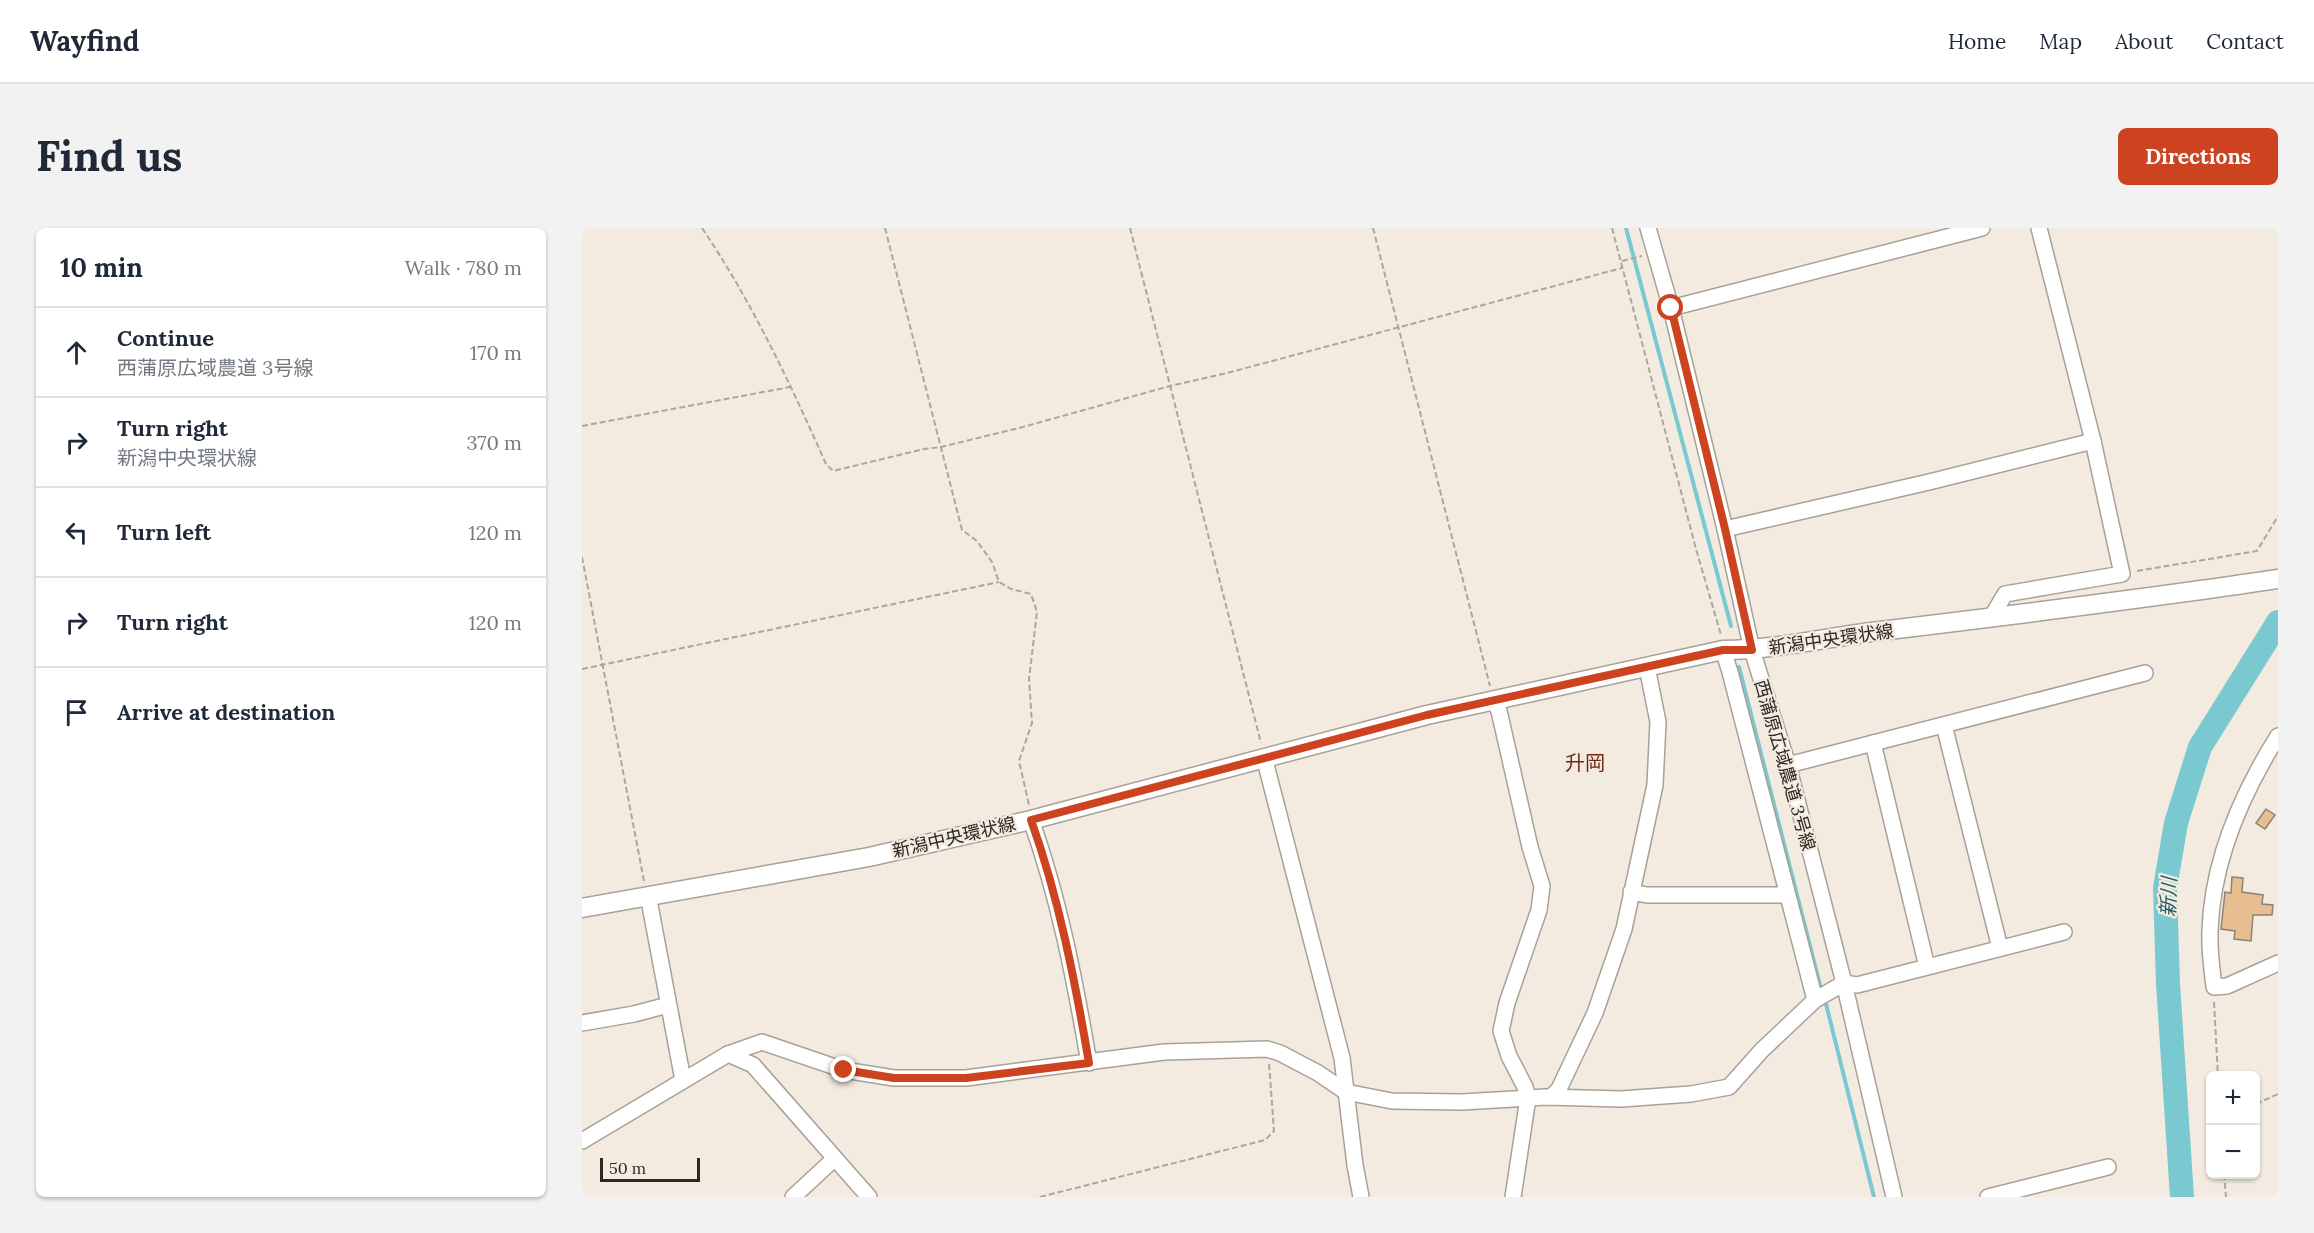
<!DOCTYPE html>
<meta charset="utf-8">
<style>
:root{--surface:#fff;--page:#f2f2f3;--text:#1f2937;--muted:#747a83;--line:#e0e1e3;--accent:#cd4320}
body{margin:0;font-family:Lora,"Noto Sans JP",serif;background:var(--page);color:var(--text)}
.controls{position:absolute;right:18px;bottom:18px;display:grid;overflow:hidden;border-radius:9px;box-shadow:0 2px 4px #0004}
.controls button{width:54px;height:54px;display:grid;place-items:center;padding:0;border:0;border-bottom:2px solid var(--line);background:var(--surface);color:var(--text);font:30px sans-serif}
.scale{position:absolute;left:18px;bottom:15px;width:100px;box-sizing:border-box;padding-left:6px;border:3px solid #2b2723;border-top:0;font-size:16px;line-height:21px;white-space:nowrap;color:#2b2723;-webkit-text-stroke:4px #f3ebdf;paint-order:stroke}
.stop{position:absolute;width:18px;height:18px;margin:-14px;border:4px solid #cd4320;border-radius:50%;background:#fff}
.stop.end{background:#cd4320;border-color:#fff;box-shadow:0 2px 6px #0008}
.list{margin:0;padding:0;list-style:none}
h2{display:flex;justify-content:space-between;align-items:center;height:78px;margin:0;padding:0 24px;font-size:26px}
h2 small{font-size:20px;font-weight:400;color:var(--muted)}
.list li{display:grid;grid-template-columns:39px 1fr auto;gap:18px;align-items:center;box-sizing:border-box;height:90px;padding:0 24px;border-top:2px solid var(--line)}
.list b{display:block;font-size:22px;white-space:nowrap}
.list p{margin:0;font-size:20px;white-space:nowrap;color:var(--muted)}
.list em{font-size:20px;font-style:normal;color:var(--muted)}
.icon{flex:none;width:33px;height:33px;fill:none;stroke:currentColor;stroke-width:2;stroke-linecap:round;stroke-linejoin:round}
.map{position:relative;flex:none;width:1696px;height:969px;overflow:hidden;border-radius:9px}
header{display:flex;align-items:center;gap:36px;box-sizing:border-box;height:84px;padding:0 30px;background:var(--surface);border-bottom:2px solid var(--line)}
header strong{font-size:28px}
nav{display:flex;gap:33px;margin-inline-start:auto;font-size:21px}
.intro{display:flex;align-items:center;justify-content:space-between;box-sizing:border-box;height:144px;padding:0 36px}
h1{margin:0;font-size:42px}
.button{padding:15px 27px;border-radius:9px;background:var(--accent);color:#fff;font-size:21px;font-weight:700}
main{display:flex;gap:36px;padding:0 36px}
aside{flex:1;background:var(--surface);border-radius:9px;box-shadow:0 2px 4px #0004}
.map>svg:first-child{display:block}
</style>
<header>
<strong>Wayfind</strong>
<nav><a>Home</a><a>Map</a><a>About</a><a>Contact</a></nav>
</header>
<div class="intro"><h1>Find us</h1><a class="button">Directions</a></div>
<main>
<aside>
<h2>10 min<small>Walk · 780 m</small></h2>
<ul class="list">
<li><svg class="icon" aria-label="ahead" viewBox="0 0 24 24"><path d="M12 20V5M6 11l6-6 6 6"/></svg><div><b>Continue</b><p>西蒲原広域農道 3号線</p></div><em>170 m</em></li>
<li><svg class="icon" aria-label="right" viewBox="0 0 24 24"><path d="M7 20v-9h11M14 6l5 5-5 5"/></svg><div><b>Turn right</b><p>新潟中央環状線</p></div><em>370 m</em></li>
<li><svg class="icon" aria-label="left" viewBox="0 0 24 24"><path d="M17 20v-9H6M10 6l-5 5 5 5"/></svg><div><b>Turn left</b></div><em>120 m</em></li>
<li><svg class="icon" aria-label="right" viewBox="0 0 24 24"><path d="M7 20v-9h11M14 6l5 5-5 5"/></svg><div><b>Turn right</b></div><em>120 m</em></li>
<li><svg class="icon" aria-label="arrive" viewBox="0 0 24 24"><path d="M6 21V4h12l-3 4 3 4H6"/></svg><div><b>Arrive at destination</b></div></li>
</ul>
</aside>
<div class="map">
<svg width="1696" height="969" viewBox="0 0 1696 969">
<rect width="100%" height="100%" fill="#f3ebdf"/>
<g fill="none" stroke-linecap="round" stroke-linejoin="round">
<!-- stream -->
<g stroke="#7bc9d0" stroke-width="4">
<polyline points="1044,0 1149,398"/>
<polyline points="1157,439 1240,765"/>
<polyline points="1243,772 1292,969"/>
</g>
<!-- river -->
<polyline stroke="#7bc9d0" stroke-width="24" points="1600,969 1586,756 1583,660 1594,595 1618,519 1696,394"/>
</g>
<!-- building -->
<g fill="#e7be8f" stroke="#8b8278" stroke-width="1.5">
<polygon points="1684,581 1693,587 1683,601 1674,595"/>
<polygon points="1650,649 1661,650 1660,664 1681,667 1680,676 1691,677 1690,687 1671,687 1669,713 1652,711 1653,703 1639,701 1643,664 1649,665"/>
</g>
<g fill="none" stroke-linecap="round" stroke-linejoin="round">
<!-- minor casing -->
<g stroke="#a9a196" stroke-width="18">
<g id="minor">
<polyline points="1066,0 1089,80 1143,301 1170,422 1206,537 1262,755 1312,969"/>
<polyline points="1089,80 1400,0"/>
<polyline points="1143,301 1347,254 1511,213"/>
<polyline points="1409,390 1423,366 1540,346 1511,213 1457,0"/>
<polyline points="1141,422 1148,444 1233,772"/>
<polyline points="912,472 917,483 948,619 960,658 957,682 925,775 919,803 927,828 943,859 946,870 931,969"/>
<polyline points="1362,497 1418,720"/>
<path d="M1696,508C1659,567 1630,633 1628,703C1627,722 1630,741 1632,759L1645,758L1696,735"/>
<polyline points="1291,515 1345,739"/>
<polyline points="682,529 760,830 773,937 779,969"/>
<polyline points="1206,537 1563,445"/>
<path d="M449,592C477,670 493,753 507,835"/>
<polyline points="1049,664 1065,667 1205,667"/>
<polyline points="66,667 101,852"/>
<polyline points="0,795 52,786 86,777"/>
<polyline points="146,826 171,837 287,969"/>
<polyline points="969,869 977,861 1013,785 1042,701 1073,557 1076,494 1065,439"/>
<polyline points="0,913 146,826 180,814 262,842 312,850 384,850 582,824 685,821 698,825 736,845 764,864 810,873 880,874 964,869 1039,871 1109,866 1147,859 1180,822 1233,772 1262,755 1275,757 1482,704"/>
<polyline points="211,969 252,931"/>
<polyline points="1406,969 1526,939"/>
</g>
</g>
<!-- major casing -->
<g stroke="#a9a196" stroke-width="21">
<path id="major" d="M0,680L287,629L449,592L845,487L1141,422C1194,422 1246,409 1298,403C1431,387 1564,371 1696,351"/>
</g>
<!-- path -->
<g stroke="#aca69c" stroke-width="2" stroke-dasharray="6 3" stroke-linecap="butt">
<path d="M120,0C170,74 208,155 244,236L251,243L342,221L359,219L441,199L588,158L645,145L1040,40"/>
<polyline points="303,0 380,302 395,313 410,334 417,354 429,361 449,366 455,384 447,451 450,495 437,533 447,577"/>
<polyline points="548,0 679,515"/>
<polyline points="791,0 908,458"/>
<polyline points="1030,0 1114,321 1139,407"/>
<polyline points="1040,33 1060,28"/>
<polyline points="0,198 208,159"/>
<polyline points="0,329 62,653"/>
<polyline points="1555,343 1675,323 1696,288"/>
<polyline points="0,441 417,354"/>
<polyline points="1632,774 1636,848"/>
<polyline points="1674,876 1696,866"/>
<polyline points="1642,946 1644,969"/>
<polyline points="458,969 683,912 692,903 687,835"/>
</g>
<!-- minor -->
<use href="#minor" stroke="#fff" stroke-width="15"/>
<!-- major -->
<use href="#major" stroke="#fff" stroke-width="18"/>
</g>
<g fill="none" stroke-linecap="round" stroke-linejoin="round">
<!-- route -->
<path stroke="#cd4320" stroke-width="8" d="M262,842L312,850H384L507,835C493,753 477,670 449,592L845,487L1141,422H1170L1143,301L1089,80"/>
</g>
<g text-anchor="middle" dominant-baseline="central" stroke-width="4.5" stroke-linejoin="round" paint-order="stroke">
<!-- street labels -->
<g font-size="18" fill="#2b2723" stroke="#f3ebdf">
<text transform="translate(1249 411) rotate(-8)">新潟中央環状線</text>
<text transform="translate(1203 537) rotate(74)">西蒲原広域農道 3号線</text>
<text transform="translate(372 609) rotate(-13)">新潟中央環状線</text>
</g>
<!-- neighbourhood labels -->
<g font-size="20" fill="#6c2918" stroke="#f3ebdf">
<text x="1003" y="534">升岡</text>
</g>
<!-- water labels -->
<g font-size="20" font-style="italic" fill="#1c5d63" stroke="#f3ebdf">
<text transform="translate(1586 669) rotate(-88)">新川</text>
</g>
</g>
</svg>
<div class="controls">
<button>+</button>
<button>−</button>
</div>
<div class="scale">50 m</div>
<div class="stop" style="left:1089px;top:80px"></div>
<div class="stop end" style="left:262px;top:842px"></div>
</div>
</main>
